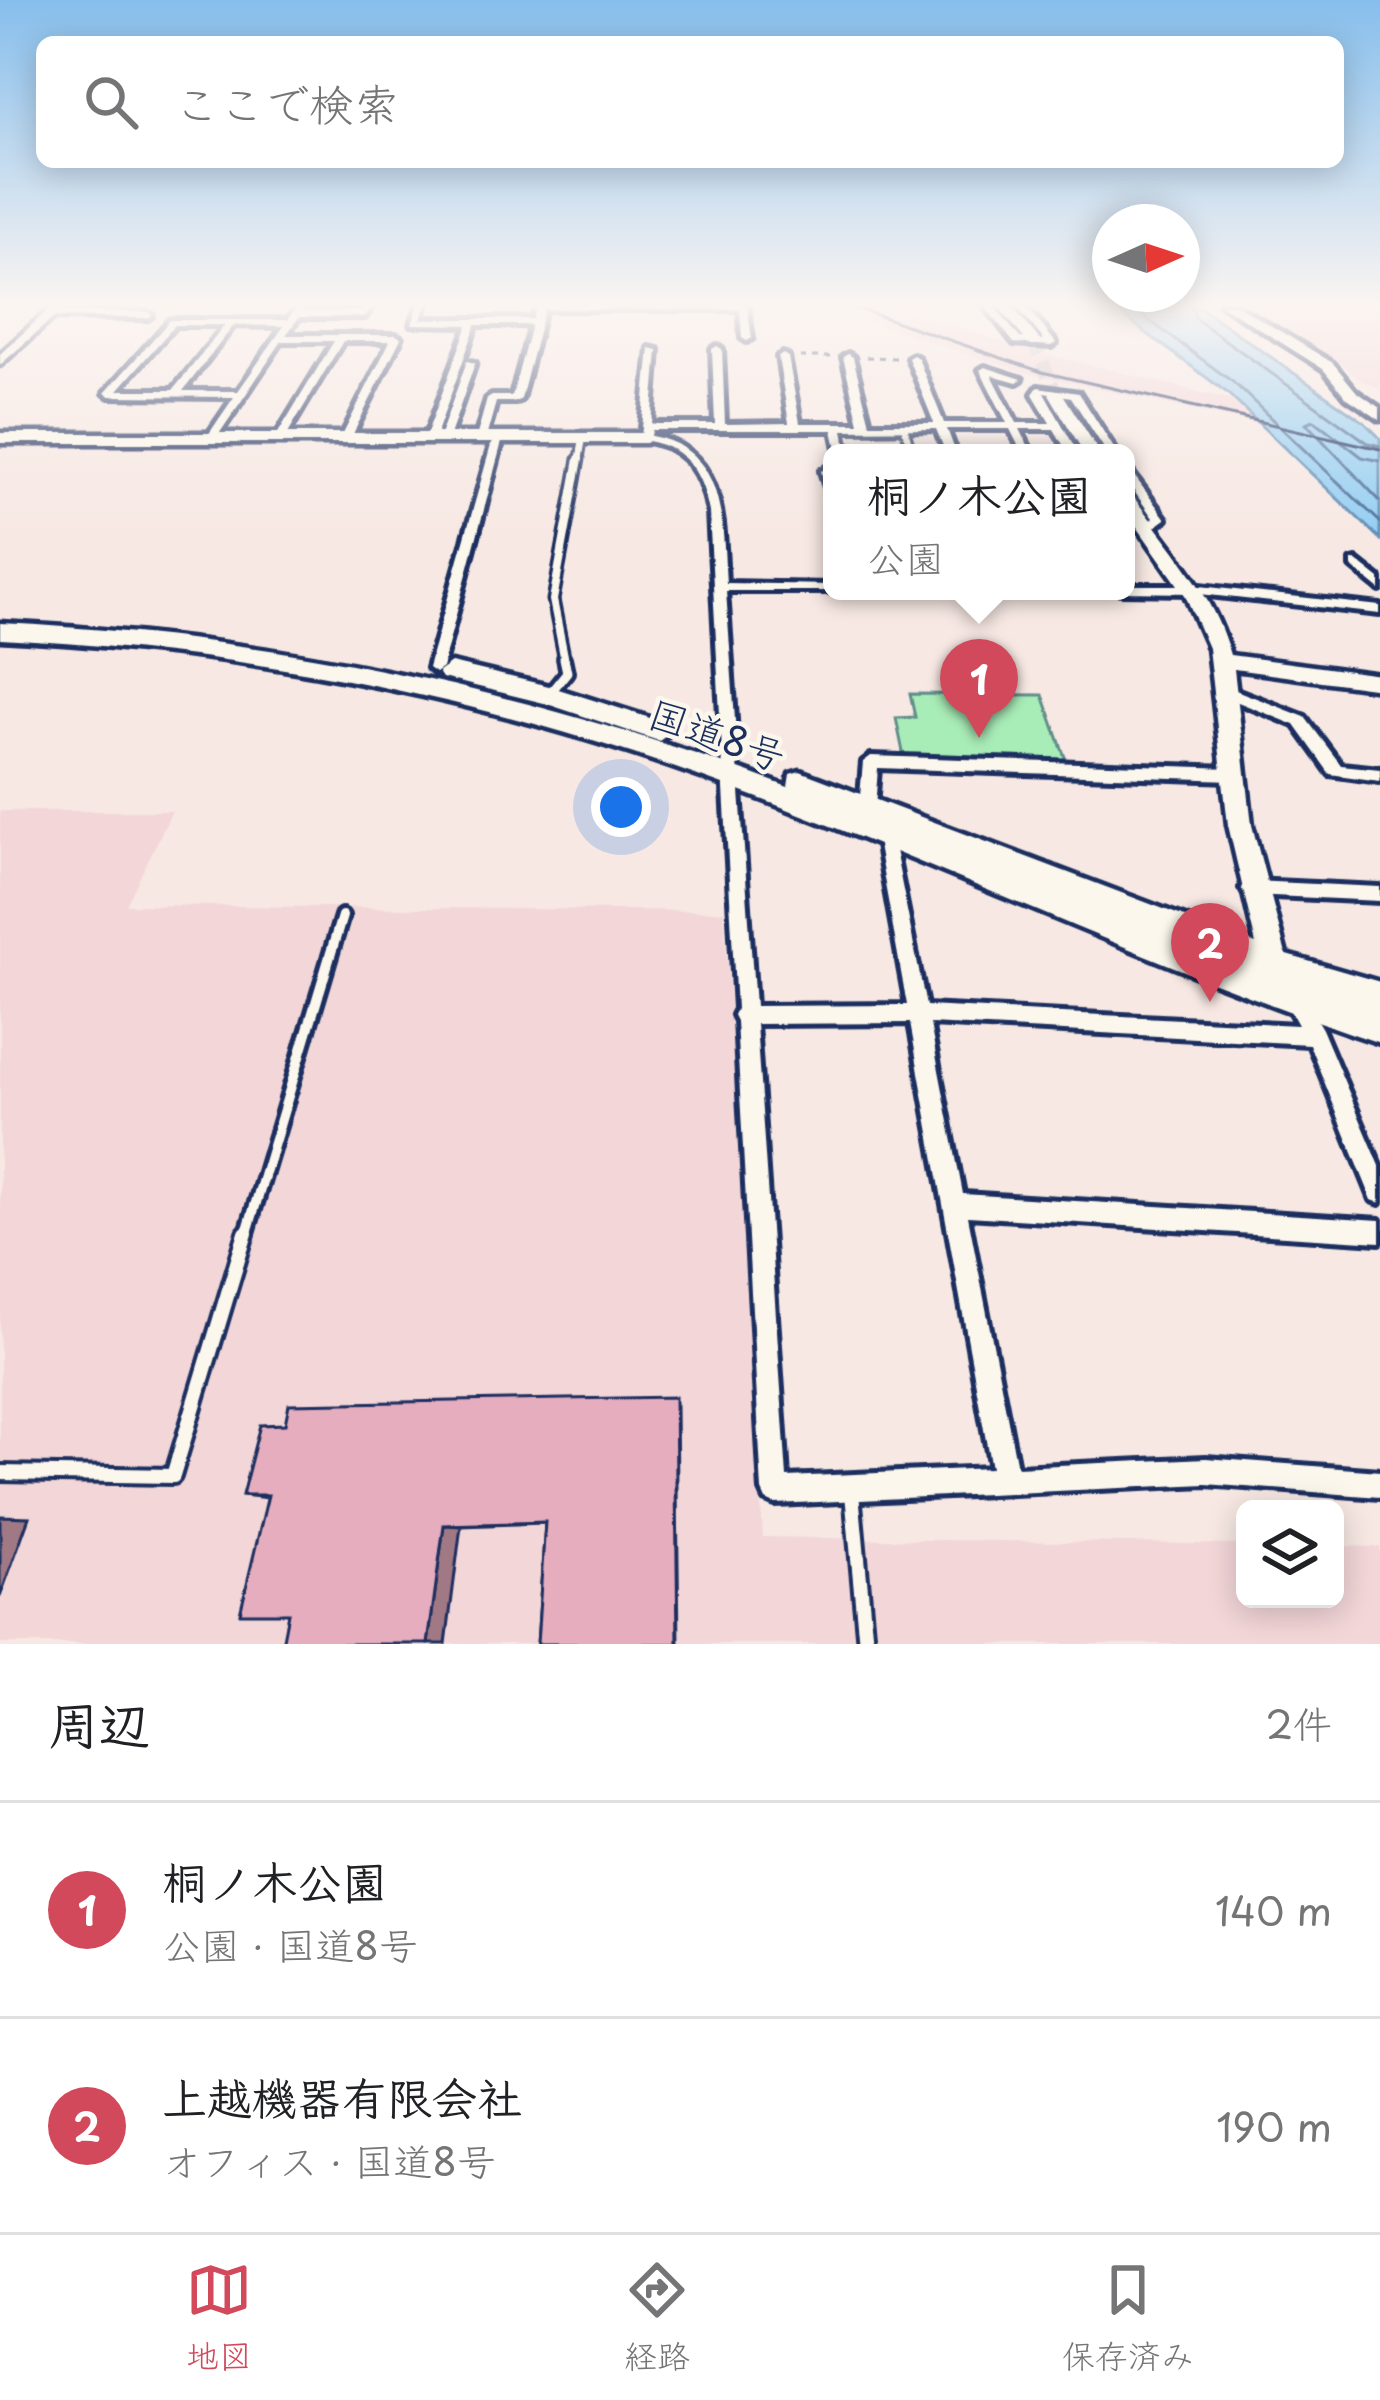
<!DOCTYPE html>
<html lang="ja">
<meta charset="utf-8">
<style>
:root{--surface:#fff;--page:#f6f6f6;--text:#202124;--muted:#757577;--line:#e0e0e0;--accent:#d1495b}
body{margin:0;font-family:"Playpen Sans","Klee One",sans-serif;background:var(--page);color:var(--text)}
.controls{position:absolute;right:36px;bottom:36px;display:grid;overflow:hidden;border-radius:18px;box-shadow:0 6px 30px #0003}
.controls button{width:108px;height:108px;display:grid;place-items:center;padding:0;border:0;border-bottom:3px solid var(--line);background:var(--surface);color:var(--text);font:60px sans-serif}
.compass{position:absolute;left:1092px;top:204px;width:108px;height:108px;border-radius:50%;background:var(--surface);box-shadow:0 6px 30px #0003;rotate:87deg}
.you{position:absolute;left:621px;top:807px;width:42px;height:42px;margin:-30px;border:9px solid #fff;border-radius:50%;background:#1a73e8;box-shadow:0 0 0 18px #1a73e833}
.badge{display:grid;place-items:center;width:78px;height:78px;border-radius:50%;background:var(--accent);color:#fff;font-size:39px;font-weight:700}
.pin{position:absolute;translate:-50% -99px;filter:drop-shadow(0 3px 6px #0008)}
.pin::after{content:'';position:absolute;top:63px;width:42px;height:36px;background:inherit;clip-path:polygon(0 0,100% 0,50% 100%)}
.popup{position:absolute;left:823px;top:444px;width:312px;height:156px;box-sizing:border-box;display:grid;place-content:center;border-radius:18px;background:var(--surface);filter:drop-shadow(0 3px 9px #0005);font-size:39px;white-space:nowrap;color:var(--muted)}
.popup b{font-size:45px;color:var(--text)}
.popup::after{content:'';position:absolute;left:50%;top:100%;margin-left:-24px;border:24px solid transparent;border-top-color:var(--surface)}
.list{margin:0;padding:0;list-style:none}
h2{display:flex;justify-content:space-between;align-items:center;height:156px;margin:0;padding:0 48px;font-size:51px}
h2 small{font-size:39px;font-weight:400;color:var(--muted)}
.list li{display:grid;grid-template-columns:78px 1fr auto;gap:36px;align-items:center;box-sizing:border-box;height:216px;padding:0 48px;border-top:3px solid var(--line)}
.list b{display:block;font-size:45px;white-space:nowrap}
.list p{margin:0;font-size:39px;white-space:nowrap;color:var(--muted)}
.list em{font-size:39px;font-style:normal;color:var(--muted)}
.icon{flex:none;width:66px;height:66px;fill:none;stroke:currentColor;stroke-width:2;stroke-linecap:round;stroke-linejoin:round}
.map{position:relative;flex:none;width:1380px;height:1644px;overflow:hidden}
.search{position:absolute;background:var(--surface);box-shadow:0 6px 30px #0003;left:36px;right:36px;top:36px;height:132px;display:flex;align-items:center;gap:30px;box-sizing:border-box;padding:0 42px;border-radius:18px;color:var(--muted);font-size:45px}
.sheet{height:588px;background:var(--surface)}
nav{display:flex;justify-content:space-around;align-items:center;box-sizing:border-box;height:168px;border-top:3px solid var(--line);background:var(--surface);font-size:33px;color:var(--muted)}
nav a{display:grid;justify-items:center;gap:6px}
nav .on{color:var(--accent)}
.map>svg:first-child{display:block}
</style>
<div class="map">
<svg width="1380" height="1644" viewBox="0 0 1380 1644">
<rect width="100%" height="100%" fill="#f7e8e3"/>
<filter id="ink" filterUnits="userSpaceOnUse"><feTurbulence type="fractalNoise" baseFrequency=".00833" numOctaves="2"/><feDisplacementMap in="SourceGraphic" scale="24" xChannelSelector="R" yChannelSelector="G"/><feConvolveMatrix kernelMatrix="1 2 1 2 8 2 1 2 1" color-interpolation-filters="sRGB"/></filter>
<g filter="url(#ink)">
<!-- built -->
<g fill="#f2d6d8">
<polygon points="877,304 891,304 1016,347 1380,436 1380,451 1026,373 852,316"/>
<polygon points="1240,304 1380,304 1380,389 1358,379 1345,366"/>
<polygon points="0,811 172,811 126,905 724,911 763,1537 1245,1545 1245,1599 1335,1599 1335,1546 1380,1547 1380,1644 0,1644"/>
</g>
<!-- green -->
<polygon fill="#a8ecb7" stroke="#628e8a" stroke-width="3" points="910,694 1043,695 1067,763 904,757 896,718 915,717"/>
<!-- water -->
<polygon fill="#93cef3" stroke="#638eb7" stroke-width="3" points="1107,304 1195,304 1364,422 1380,438 1380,539 1226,392"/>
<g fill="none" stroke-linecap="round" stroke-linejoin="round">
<!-- shore -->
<g stroke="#4b6f9a" stroke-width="3">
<polyline points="1127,304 1234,383 1380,522"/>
<polyline points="1190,304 1196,319 1368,443 1380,446"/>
<polyline points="1380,461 1362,457 1314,420 1306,423 1380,501"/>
</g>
<!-- secondary-tunnel -->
<polyline stroke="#cbc3c8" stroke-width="14" stroke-dasharray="14 8" stroke-linecap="butt" points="1034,342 1056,394"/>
<!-- lane-far4 casing -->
<g stroke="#1b2f5e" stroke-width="12">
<g id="lane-far4">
<polyline points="904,426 912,453"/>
<polyline points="579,462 583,438"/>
</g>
</g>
<!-- lane-far3 casing -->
<g stroke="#1b2f5e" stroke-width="15">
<polyline id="lane-far3" points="565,661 553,600 579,459"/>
</g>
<!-- lane-far2 casing -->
<g stroke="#1b2f5e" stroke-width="18">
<polyline id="lane-far2" points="550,693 567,672 564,658"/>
</g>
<!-- lane-far1 casing -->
<g stroke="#1b2f5e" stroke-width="20">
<polyline id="lane-far1" points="246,1236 342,916"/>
</g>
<!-- lane casing -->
<g stroke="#1b2f5e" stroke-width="22">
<g id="lane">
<polyline points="0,1473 173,1476 246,1233"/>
<polyline points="852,1493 866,1644"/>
</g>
</g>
<!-- street casing -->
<g stroke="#1b2f5e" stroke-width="10">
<g id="street">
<path d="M299,304H307L302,311H362L366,304H374L365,317H299L286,335H396L401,338L350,440L341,438L390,341H343L285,438L280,441L275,438L334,341H282L215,440L211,441L206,438L234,397L110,396L105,393L170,320H287ZM175,325H225L173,390H118ZM234,325L284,326L238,391H183Z"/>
<polygon points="419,304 427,304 421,319 533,319 537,304 747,304 752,338 747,341 742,338 740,309 544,309 521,399 516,402 496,402 486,438 481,441 476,438 487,399 492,396 512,396 531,325 476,325 435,438 430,441 425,438 468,325 412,324"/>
<polygon points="983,304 992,304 1020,338 1044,340 1015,304 1024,304 1056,343 1051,346 1014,343"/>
<polygon points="52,312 148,312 152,315 148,318 49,317 48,315"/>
<path d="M717,346L722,349L725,424L789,423L778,357L783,354L788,357L800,423H859L843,357L848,354L853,357L870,423H934L908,358L913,355L918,358L944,423H1007L980,370L985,367L1022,379L1017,382L992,375L1017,423H1050L1033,394L1038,387L1079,393L1117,453H1107L1071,397L1044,392L1078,453H1068L1054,429H1020L1032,453H1022L1010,429H947L956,453H946L936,429L843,430L848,453H838L833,430H652L651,436C727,450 722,522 726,583L832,585V591H837H726L755,1006L907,1005L877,840L879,835H891L893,840L926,1006L1298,1025L1283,998L1286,992L1293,989L1300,992L1322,1029L1380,1166V1203L1372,1200L1309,1044L930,1024L963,1194L1380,1220V1242L968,1216L1017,1467L1206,1458L1380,1471V1497L1206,1484L775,1504L766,1500L762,1491L736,1021L733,1015L736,1009L709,512C704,485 695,460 668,447C659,443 649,442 641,438L650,348L658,350L652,424H715L712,349ZM910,1023L991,1468L787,1477L756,1024Z"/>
<polygon points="467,361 475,363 449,438 440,440 439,438"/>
<polygon points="498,435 503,438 442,668 435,673 428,668 493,438"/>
<polygon points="827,468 832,468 832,490 826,487 821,471"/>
<polygon points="1126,469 1130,470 1166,519 1151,530 1126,524 1126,516 1146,523 1153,518 1126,480"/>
<polygon points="1356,560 1380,579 1380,590 1352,567 1352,561"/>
<polygon points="1126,585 1191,585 1380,606 1380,614 1191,593 1121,592 1126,591"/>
<polygon points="1228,687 1305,717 1341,765 1380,769 1380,781 1330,774 1295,725 1223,696 1221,692"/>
<polygon points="871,756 1232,768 1240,774 1232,780 878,768 875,808 867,814 859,808 863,762"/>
<polygon points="1250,881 1380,887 1380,901 1250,895 1244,893 1241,888 1244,883"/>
</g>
</g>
<!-- secondary casing -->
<g stroke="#1b2f5e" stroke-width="9">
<g id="secondary">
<polygon points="55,304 69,304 0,365 0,354"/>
<polygon points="997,304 1010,304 1039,339 1039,345 1029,345"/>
<polygon points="1220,304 1235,304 1333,363 1356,391 1380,408 1380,420 1346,397 1323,369"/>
<polygon points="1056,390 1061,391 1100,453 1084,453 1049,394"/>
<polygon points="0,433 646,433 654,438 646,443 0,443"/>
<path d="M1126,494L1132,495C1169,545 1214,594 1230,655L1380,675V689L1234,669L1252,825L1289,966L1285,974L1275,978L1265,974L1261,966L1228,825L1208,648L1185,595L1126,511Z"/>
</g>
</g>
<!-- highway casing -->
<g stroke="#1b2f5e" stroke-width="9">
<g id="highway">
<path d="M0,623C272,636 533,691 788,787L790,774L800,771L1277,952L1380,982V1043C1127,959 887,837 634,754C427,686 217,650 0,639Z"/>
<polygon points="451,663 549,686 669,724 673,731 659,741 544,703 442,678 438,672"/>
</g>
</g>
<!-- path -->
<g stroke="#1b2f5e" stroke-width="3" stroke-dasharray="6 6" stroke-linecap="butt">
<polyline points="800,357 833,357"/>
<polyline points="866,357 899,358"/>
</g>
<!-- lane-far4 -->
<use href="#lane-far4" stroke="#fbf7ec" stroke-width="6"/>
<!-- lane-far3 -->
<use href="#lane-far3" stroke="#fbf7ec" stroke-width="8"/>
<!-- lane-far2 -->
<use href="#lane-far2" stroke="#fbf7ec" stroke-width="9"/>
<!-- lane-far1 -->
<use href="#lane-far1" stroke="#fbf7ec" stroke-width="10"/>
<!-- lane -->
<use href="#lane" stroke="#fbf7ec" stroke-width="14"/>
<!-- street -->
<use href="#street" fill="#fbf7ec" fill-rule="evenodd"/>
<!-- secondary -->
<use href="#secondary" fill="#fbf7ec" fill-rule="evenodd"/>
<!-- highway -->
<use href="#highway" fill="#fbf7ec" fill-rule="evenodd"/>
<!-- rail -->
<polyline stroke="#1b2f5e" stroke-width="3" points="845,304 1042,372 1380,449"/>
</g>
<!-- wall -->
<polygon fill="#c695a3" stroke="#1b2f5e" stroke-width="3" points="676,1406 679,1644 537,1644 545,1523 461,1526 288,1613 268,1498 242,1495"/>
<!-- shaded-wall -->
<g fill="#a17985" stroke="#1b2f5e" stroke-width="3">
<polygon points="0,1516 29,1517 0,1597"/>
<polygon points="444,1525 461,1526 446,1644 428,1644"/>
</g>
<!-- building -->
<polygon fill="#e6adbe" stroke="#1b2f5e" stroke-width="3" points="675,1397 678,1644 537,1644 545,1522 444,1525 428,1644 282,1644 288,1613 240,1613 268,1495 242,1495 260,1425 285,1424 289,1404"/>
</g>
<!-- sky -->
<linearGradient id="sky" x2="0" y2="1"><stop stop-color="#86beec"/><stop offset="0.57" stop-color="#fbf5f2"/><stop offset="1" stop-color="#fbf5f2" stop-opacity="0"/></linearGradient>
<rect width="1380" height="534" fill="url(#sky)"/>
<g text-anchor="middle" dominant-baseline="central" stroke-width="9" stroke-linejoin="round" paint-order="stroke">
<!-- street labels -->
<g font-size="39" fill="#1b2f5e" stroke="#fbf7ec">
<text transform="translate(718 733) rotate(19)">国道8号</text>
</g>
</g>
</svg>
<div class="controls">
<button><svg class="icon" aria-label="layers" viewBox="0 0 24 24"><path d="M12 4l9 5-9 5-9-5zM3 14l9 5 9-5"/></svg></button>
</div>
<svg class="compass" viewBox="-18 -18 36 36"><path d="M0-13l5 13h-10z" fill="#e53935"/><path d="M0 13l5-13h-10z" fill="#757577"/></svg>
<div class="you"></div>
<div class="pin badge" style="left:979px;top:738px">1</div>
<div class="popup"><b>桐ノ木公園</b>公園</div>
<div class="pin badge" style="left:1210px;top:1002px">2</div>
<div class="search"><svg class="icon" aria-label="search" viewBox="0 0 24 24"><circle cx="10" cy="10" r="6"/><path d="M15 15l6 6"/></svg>ここで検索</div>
</div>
<section class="sheet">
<h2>周辺<small>2件</small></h2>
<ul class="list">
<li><span class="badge">1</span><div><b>桐ノ木公園</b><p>公園 · 国道8号</p></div><em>140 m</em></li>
<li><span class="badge">2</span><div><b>上越機器有限会社</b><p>オフィス · 国道8号</p></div><em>190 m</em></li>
</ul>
</section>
<nav>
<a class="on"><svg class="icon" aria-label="map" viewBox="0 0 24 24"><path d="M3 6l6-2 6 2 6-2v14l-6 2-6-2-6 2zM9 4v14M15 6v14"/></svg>地図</a>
<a><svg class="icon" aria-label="directions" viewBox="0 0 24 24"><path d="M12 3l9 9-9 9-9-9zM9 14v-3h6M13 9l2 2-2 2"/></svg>経路</a>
<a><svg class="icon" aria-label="saved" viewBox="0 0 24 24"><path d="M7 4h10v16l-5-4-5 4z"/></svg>保存済み</a>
</nav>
